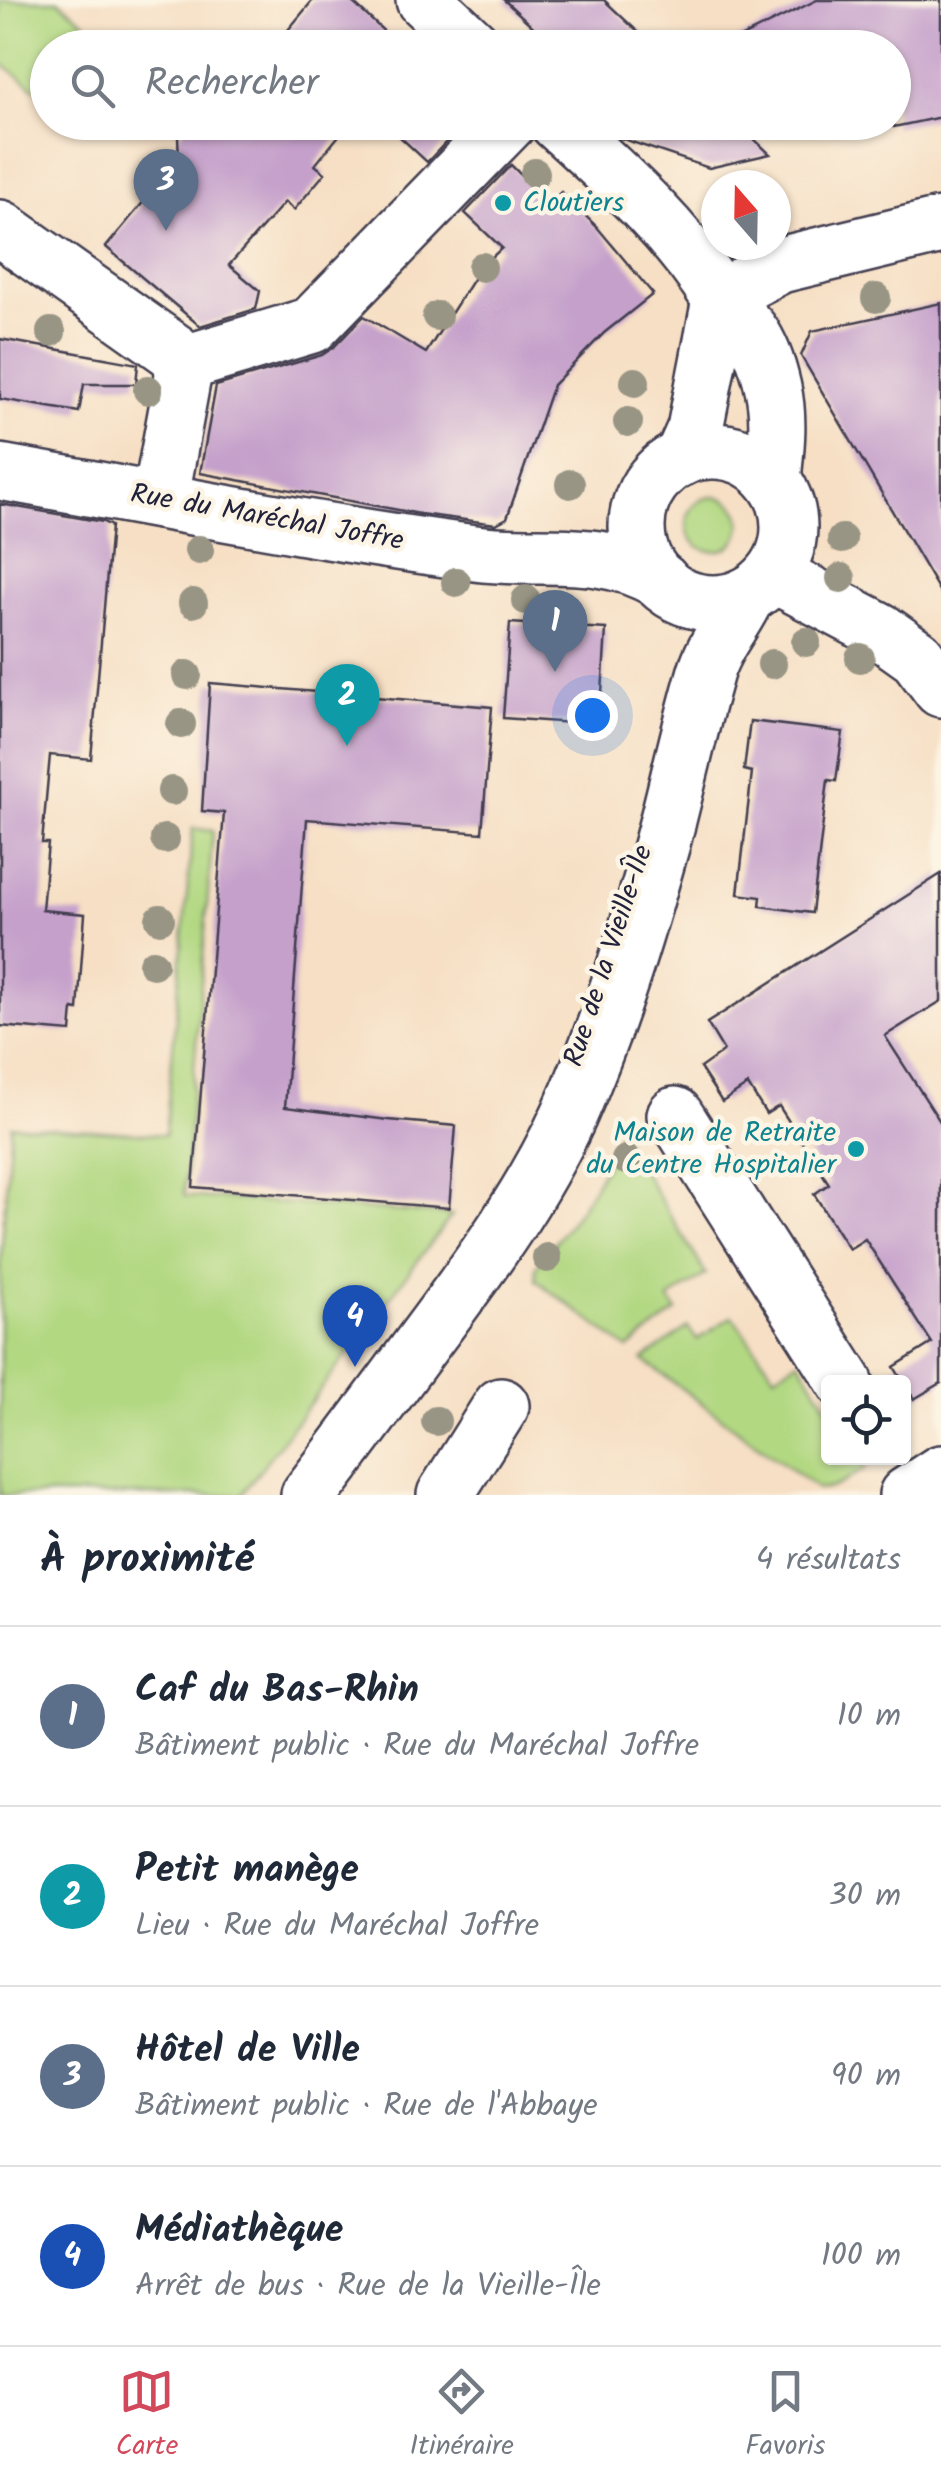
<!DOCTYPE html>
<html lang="fr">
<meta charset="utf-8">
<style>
:root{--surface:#fff;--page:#f6f6f7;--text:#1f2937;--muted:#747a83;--line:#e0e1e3;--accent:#d1495b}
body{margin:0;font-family:Kalam,sans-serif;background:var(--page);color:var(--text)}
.controls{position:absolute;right:30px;bottom:30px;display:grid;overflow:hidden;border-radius:10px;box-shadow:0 2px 8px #0004}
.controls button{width:90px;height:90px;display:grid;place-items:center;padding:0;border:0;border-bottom:2px solid var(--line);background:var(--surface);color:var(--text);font:50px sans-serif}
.compass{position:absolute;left:701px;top:170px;width:90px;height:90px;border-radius:50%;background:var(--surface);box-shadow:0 2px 8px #0004;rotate:340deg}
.you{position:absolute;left:592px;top:715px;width:35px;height:35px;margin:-25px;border:8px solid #fff;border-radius:50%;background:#1a73e8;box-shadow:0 0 0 15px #1a73e833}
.badge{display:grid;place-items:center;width:65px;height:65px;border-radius:50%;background:var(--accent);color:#fff;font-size:32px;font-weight:700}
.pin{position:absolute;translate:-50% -82px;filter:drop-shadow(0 2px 5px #0008)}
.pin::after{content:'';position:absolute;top:52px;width:35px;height:30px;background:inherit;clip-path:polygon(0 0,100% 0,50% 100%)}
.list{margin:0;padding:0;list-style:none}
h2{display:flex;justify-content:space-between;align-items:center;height:130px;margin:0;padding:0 40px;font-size:42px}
h2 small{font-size:32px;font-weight:400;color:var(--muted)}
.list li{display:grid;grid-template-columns:65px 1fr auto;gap:30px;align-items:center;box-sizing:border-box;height:180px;padding:0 40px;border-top:2px solid var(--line)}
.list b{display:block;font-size:38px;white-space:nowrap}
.list p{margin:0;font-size:32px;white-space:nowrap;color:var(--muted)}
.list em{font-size:32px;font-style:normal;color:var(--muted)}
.icon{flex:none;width:55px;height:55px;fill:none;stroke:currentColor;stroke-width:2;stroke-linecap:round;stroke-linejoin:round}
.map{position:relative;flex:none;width:941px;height:1495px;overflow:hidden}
.search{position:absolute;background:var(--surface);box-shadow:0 2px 8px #0004;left:30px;right:30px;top:30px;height:110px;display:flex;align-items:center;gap:25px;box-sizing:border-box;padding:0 35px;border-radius:55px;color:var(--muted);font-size:38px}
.sheet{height:850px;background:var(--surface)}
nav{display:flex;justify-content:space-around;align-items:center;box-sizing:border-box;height:140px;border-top:2px solid var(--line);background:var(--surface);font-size:28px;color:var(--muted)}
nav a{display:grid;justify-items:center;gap:5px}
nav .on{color:var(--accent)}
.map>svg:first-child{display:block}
</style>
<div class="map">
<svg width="941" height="1495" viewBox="0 0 941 1495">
<rect width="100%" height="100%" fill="#fcf5e5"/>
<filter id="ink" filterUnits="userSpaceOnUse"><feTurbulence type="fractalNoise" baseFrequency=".01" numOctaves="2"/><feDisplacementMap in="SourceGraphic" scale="20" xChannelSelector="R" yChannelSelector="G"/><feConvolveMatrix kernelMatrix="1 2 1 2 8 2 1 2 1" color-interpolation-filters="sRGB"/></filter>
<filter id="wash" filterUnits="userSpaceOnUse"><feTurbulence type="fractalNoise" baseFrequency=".0048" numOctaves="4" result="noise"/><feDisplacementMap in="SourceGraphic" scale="40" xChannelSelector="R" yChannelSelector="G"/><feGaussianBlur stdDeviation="2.25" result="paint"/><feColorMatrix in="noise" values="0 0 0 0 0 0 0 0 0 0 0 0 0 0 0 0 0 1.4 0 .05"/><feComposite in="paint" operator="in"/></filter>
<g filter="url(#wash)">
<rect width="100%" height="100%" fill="#f6dfc4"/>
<!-- green -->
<g fill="#b2d882" stroke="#6a7d5e" stroke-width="2.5">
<polygon points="0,0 58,0 85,22 76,47 48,48 47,98 0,62"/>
<circle cx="714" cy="524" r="27"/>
<polygon points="193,828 213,831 184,1196 452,1215 241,1495 0,1495 0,1270 11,1125 165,1135"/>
<path d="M619,1132L706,1274L669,1299L677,1311L628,1349L536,1280V1267C571,1222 600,1186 619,1132Z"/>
<path d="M732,1316L775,1375L799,1360L828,1407V1458H860L866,1468C851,1477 835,1491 818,1489L643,1360L688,1327L697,1340Z"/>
</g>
<g id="blocks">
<!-- building -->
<g fill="#c5a0cb">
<polygon points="313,0 350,0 402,48 273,48"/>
<polygon points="504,0 604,0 655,48 556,48"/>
<polygon points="817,0 941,0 941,117 894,127 894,48 719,48"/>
<polygon points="189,122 350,122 315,165 325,173 294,210 285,202 229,265 260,291 256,309 200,326 106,247 179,159 178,136"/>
<polygon points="384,122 465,122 427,162"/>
<polygon points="604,122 736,122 770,154 709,168 620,138"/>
<polygon points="511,165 549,203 561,192 597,227 653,294 604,333 553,385 507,518 496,524 420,514 200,473 216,386 322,355 334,347 364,316 426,353 480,268 502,248 465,213"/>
<polygon points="941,303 941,594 801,356 812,331"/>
<polygon points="0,339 138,364 136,384 84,384 79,412 0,399"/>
<polygon points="0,504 103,522 111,526 91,759 50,755 42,843 48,843 42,910 85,914 78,1010 73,1009 71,1032 0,1026"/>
<polygon points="510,623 606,629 600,725 503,718"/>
<polygon points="210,683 492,707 482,833 307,819 285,1107 388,1120 456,1126 449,1208 193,1187 224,813 202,811"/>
<polygon points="750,721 843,732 836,781 828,780 812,913 760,906 761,897 738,894 752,772 744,770"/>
<polygon points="941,874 941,1001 885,1036 941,1123 941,1383 914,1399 894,1367 932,1343 865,1239 849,1249 814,1194 829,1184 779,1106 766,1114 748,1085 722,1102 700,1068 724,1051 707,1023"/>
</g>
</g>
</g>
<g filter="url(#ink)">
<use href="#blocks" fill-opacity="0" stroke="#423e50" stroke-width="2.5"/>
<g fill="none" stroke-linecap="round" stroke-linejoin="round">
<!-- minor casing -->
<g stroke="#423e50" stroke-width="60">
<g id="minor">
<polyline points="424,0 475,48"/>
<path d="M557,122C616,176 676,229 719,297C726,310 741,319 750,331C761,346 769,370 773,388C780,419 776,449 773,480"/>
<polyline points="0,228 175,352 182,364 183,376 160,501"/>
<polyline points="182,364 312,325 509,122"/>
<circle cx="713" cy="527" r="76"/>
<polyline points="682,458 695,429 720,300 751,280 780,265 941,226"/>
<path d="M0,472C158,500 316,532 475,553C542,562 599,544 661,581"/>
<polyline points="771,577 788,582 879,630 917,657 941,689"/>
<polyline points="675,1115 845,1382"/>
<path d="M309,1495C349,1443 388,1390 427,1337C480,1266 532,1196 569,1115C608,1028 636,935 662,843C677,787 689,730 705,675C713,645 735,622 747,595"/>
<polyline points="445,1495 501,1406"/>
<polyline points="907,1495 941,1473"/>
</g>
</g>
<!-- minor -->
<use href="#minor" stroke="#fff" stroke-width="55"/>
</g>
<!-- trees -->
<g fill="#999584">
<circle cx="535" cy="173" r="15"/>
<circle cx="482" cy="267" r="15"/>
<circle cx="876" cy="298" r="15"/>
<circle cx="437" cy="316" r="15"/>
<circle cx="51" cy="332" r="15"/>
<circle cx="635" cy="382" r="15"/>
<circle cx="148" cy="390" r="15"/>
<circle cx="628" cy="422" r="15"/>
<circle cx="570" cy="484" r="15"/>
<circle cx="842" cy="539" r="15"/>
<circle cx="199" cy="550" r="15"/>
<circle cx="841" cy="578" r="15"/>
<circle cx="456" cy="582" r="15"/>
<circle cx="526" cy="600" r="15"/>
<circle cx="193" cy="603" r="15"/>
<circle cx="806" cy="642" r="15"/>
<circle cx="860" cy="658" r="15"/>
<circle cx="772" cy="664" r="15"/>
<circle cx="187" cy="675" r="15"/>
<circle cx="181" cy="724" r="15"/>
<circle cx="172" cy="791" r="15"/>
<circle cx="165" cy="839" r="15"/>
<circle cx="160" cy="919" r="15"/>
<circle cx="153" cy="964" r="15"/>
<circle cx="626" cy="1160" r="15"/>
<circle cx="547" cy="1258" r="15"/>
<circle cx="436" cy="1421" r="15"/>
</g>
</g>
<!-- markers -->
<g fill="#0f9aa8" stroke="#fcf5e5" stroke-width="4">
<circle cx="503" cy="203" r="10"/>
<circle cx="856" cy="1149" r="10"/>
</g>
<g text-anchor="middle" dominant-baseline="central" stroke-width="9" stroke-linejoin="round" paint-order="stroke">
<!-- culture labels -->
<g font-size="28" fill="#0d838f" stroke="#fcf5e5" text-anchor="start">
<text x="523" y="203">Cloutiers</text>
<text x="836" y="1133" text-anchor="end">Maison de Retraite<tspan x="836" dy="32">du Centre Hospitalier</tspan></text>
</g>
<!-- street labels -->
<g font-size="28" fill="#22223b" stroke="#fcf5e5">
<text transform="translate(267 518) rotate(10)">Rue du Maréchal Joffre</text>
<text transform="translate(609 956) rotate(-72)">Rue de la Vieille-Île</text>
</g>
</g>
</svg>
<div class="controls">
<button><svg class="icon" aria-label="locate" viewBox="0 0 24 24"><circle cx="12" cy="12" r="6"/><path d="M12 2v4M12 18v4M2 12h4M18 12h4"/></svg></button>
</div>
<svg class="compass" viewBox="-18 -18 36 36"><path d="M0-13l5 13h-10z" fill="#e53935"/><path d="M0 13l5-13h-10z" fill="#747a83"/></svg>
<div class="you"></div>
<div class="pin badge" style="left:555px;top:672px;background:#5c6f8a">1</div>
<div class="pin badge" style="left:347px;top:746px;background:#0f9aa8">2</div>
<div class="pin badge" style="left:166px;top:231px;background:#5c6f8a">3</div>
<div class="pin badge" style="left:355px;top:1367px;background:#1a4fb4">4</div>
<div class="search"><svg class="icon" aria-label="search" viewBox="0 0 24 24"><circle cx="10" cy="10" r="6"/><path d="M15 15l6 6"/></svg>Rechercher</div>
</div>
<section class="sheet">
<h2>À proximité<small>4 résultats</small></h2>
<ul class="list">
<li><span class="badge" style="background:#5c6f8a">1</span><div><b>Caf du Bas-Rhin</b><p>Bâtiment public · Rue du Maréchal Joffre</p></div><em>10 m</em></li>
<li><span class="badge" style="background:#0f9aa8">2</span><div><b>Petit manège</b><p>Lieu · Rue du Maréchal Joffre</p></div><em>30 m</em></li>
<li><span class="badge" style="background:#5c6f8a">3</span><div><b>Hôtel de Ville</b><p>Bâtiment public · Rue de l'Abbaye</p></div><em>90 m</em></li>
<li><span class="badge" style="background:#1a4fb4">4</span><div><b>Médiathèque</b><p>Arrêt de bus · Rue de la Vieille-Île</p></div><em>100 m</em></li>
</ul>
</section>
<nav>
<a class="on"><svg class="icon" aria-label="map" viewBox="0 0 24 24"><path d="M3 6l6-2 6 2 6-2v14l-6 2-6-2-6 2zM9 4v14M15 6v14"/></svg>Carte</a>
<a><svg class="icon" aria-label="directions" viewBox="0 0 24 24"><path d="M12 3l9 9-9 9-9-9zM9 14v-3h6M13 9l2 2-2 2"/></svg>Itinéraire</a>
<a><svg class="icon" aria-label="saved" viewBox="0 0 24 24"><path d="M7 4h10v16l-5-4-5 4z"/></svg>Favoris</a>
</nav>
